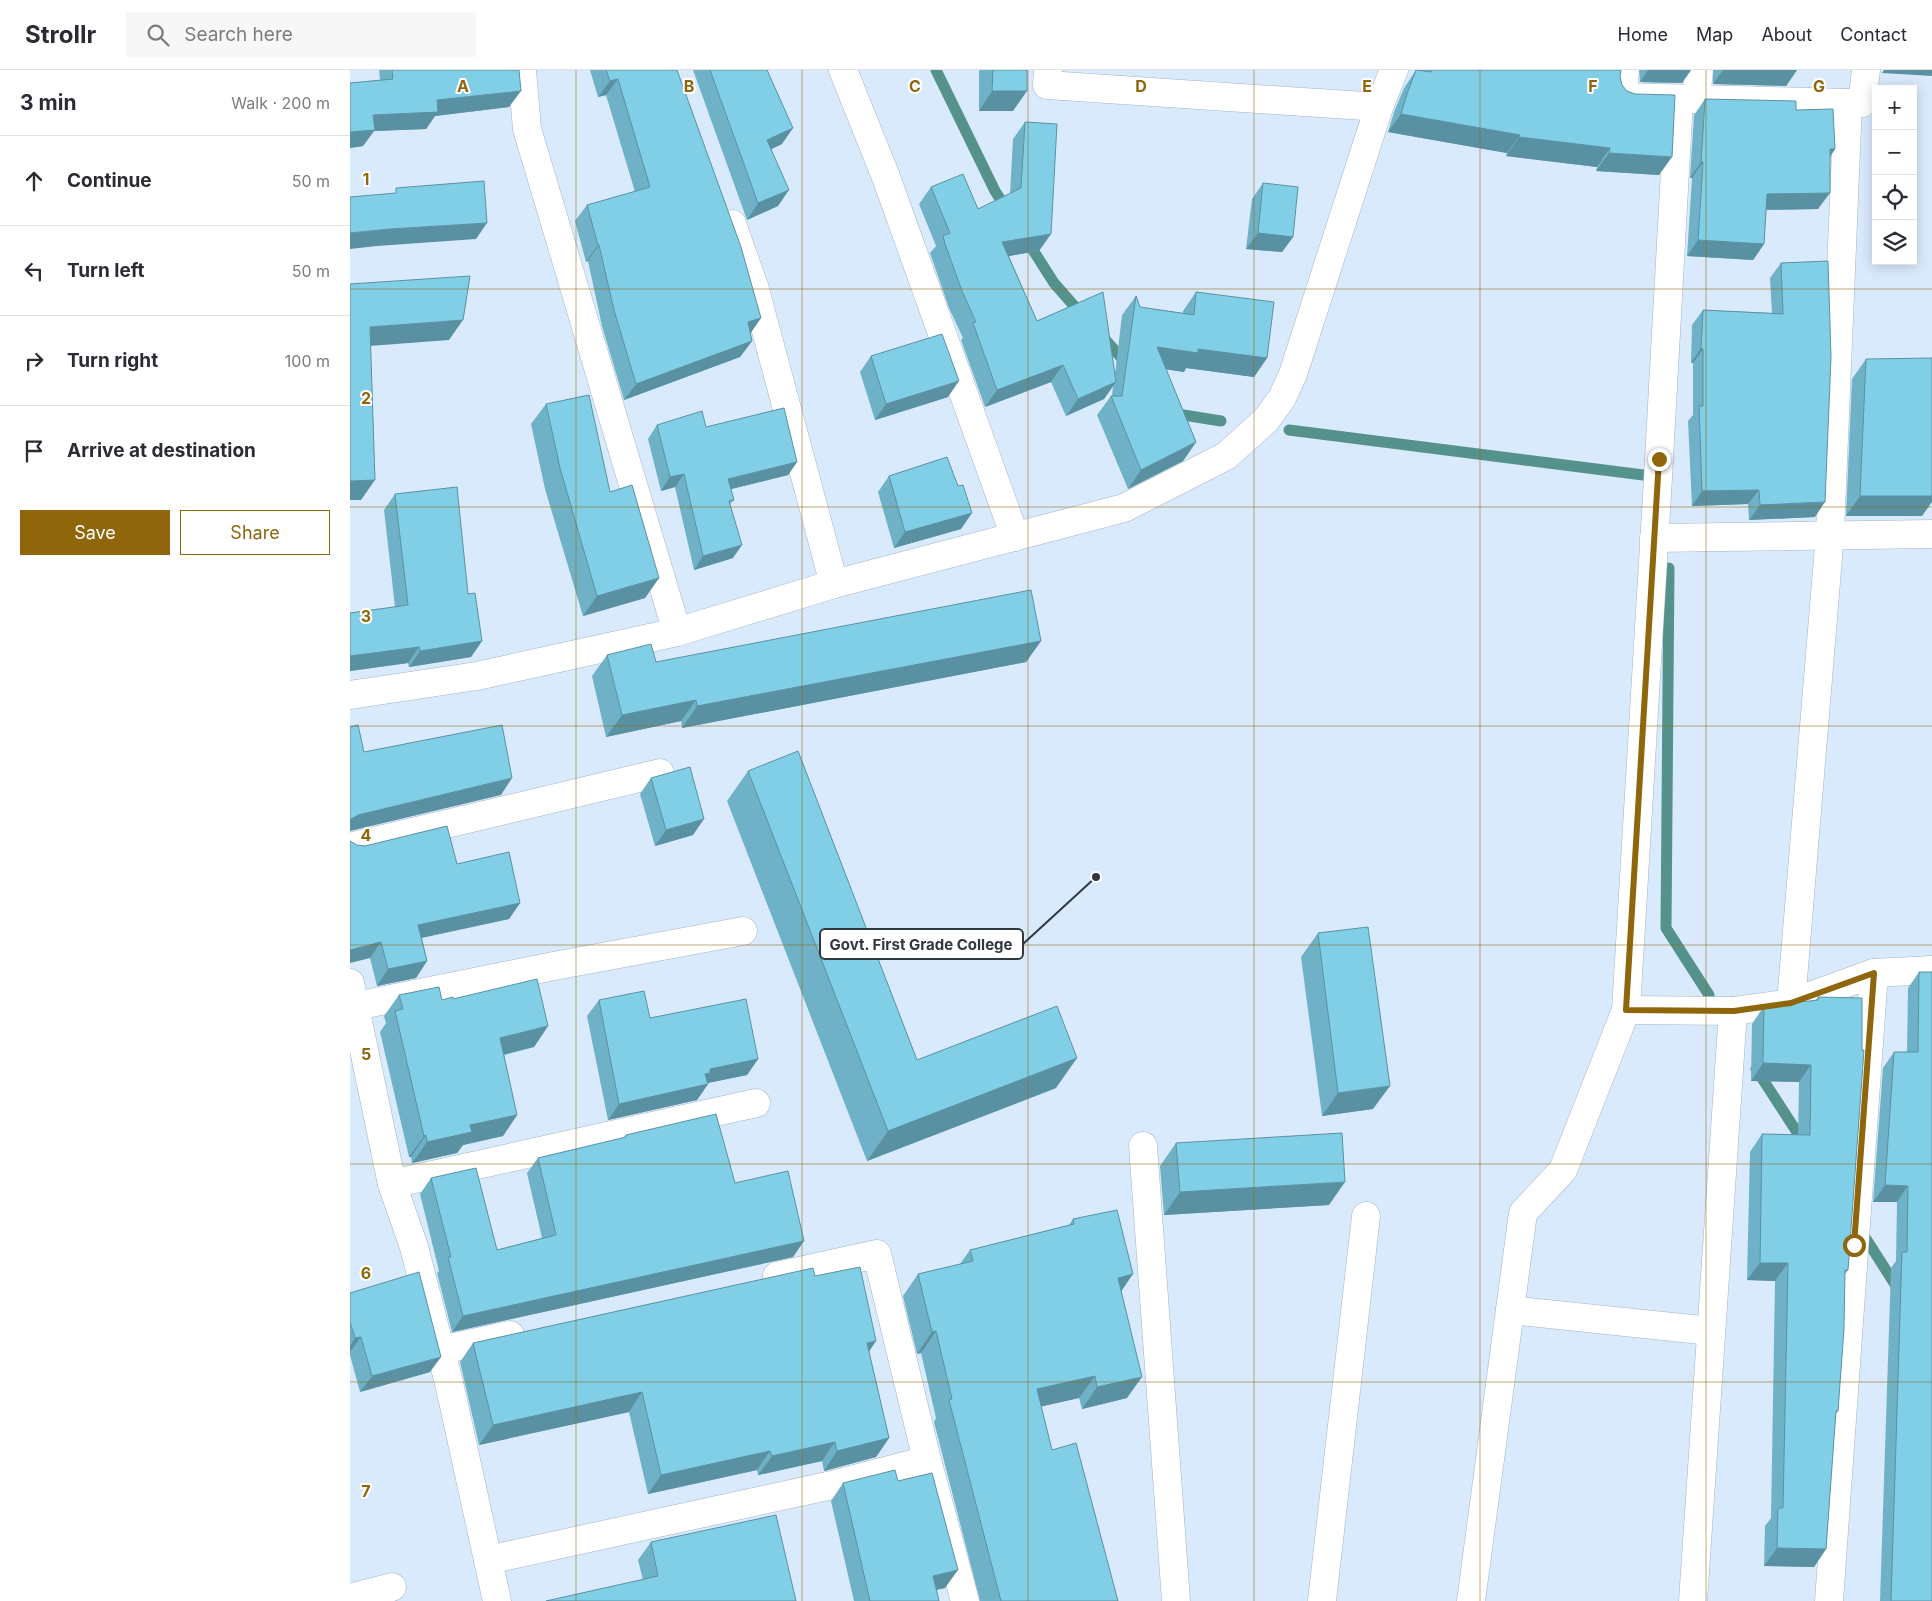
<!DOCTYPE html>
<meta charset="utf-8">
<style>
:root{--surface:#fff;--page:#f7f7f7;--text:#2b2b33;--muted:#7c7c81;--line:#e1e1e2;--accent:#8f660b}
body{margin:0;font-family:Inter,sans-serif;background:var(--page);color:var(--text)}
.controls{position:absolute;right:15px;top:15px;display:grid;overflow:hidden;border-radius:0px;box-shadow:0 2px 12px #0003}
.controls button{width:45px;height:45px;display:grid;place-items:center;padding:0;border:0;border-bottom:1px solid var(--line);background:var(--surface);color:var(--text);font:25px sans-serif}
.stop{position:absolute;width:15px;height:15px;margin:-11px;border:4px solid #8f660b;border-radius:50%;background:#fff}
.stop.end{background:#8f660b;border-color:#fff;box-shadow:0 1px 5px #0008}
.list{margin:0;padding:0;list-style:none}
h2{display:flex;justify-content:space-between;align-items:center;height:65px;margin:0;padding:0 20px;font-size:21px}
h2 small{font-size:16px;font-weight:400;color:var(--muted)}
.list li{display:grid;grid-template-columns:32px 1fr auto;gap:15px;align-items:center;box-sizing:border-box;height:90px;padding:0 20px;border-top:1px solid var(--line)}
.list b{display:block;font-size:19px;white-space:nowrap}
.list em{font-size:16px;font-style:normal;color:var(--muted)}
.actions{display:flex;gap:10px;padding:15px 20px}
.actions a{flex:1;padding:11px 0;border:1px solid var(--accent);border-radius:0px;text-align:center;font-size:18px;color:var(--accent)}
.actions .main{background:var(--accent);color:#fff}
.icon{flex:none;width:28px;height:28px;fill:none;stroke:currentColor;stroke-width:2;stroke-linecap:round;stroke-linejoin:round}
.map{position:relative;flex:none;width:1582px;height:1531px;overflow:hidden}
header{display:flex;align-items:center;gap:30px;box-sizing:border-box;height:70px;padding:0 25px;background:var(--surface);border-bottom:1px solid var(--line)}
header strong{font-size:24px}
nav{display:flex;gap:28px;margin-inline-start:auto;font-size:18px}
.search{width:350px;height:45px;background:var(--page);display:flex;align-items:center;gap:12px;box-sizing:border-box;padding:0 18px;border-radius:0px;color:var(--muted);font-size:19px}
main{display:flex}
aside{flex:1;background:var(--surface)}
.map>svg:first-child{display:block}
</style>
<header>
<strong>Strollr</strong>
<div class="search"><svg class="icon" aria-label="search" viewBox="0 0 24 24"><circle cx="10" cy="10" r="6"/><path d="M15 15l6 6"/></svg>Search here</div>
<nav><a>Home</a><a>Map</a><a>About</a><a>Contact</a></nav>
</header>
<main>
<aside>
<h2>3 min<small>Walk · 200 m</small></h2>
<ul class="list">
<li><svg class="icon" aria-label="ahead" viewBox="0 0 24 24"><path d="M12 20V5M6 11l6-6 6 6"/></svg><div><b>Continue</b></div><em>50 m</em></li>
<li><svg class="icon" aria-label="left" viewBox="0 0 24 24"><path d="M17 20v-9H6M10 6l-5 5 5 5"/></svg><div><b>Turn left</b></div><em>50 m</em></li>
<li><svg class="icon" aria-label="right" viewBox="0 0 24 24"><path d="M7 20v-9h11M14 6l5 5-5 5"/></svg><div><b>Turn right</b></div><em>100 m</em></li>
<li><svg class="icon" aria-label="arrive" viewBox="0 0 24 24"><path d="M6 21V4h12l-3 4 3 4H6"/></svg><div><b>Arrive at destination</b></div></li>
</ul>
<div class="actions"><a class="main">Save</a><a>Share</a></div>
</aside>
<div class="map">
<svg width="1582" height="1531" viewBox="0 0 1582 1531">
<rect width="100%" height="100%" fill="#daeafd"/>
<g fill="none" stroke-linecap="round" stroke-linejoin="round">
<!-- stream -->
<g stroke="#56928c" stroke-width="11">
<polyline points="586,0 645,121 658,141"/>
<polyline points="676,169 704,213 733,246"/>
<polyline points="751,265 777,294"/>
<polyline points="821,343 871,351"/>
<polyline points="939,360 1309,407"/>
<polyline points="1319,498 1316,858 1359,925"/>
<polyline points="1406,999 1456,1076"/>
<polyline points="1511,1161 1548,1219"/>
</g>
<!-- minor casing -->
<g stroke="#a4b3c6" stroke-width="29">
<g id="minor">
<polyline points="172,0 177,59 327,562"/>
<polyline points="493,0 536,107 665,467"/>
<polyline points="698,0 697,15 1029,37"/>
<polyline points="1275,0 1273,27 1498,33 1512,33 1516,0"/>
<polyline points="1346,29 1349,0"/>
<polyline points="382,154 404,216 484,514"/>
<polyline points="1304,468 1582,464"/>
<polyline points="0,625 127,606 327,562 484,514 774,438 876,386 916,350 932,328 943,304 1029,37 1044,0"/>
<polyline points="0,777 310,703"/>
<polyline points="0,913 42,1114 64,1177 99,1313 147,1531"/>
<polyline points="1441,933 1480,464 1498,33"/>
<polyline points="6,936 204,896 393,861"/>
<polyline points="1276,940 1383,941 1441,933 1524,903 1582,900"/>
<polyline points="793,1076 826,1531"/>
<polyline points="42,1114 406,1033"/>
<polyline points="427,1206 527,1184 577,1390 615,1531"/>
<polyline points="1160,1240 1361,1261"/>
<polyline points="91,1280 160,1265"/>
<polyline points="138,1490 482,1415 577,1390"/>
<polyline points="0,1528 42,1517"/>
<polyline points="972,1531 1016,1146"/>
<polyline points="1121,1531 1173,1143 1213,1100 1276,940 1307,425 1329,29"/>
<polyline points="1343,1531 1383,941"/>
<polyline points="1479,1531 1524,903"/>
</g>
</g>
<!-- minor -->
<use href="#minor" stroke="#fff" stroke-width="28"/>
</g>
<!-- wall -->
<g fill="#6fb2c7">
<polygon points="29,0 169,0 159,37 85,46 76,59 24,61 13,76 0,78 0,13 30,10"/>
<polygon points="240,0 327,0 411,248 400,263 402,271 390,287 274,330 252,256 238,191 236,192 225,151 237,135 285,122 256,25 248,27"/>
<polygon points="343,0 419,0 417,1 432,74 421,79 428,136 397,150"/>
<polygon points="629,0 677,0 663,41 629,41"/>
<polygon points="1066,0 1271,0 1270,7 1272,15 1309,105 1246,101 1247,97 1156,86 1157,83 1038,62 1044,42 1054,18"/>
<polygon points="1289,0 1341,0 1332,13 1290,12"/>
<polygon points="1363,0 1447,0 1436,16 1363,14"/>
<polygon points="1355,29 1446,40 1485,79 1480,87 1468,139 1416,140 1414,174 1403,190 1337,186 1342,108 1340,108 1344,45"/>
<polygon points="675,52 689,181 659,186 687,251 765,304 772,245 786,226 790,237 833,243 833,241 846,222 917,288 904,307 836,298 834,302 816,299 846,372 833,391 778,419 747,345 761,326 762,326 763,316 754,329 716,346 701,312 635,337 611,270 613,268 599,238 580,183 586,176 569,134 581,117 628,139 660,124 663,69"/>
<polygon points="913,113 943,167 932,182 896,179 902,129"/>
<polygon points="1431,193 1465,447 1399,450 1398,434 1342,436 1338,351 1343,345 1343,293 1341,293 1342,255 1353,240 1422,243 1420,208"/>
<polygon points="521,286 598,327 525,350 510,302"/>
<polygon points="1516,289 1572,446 1496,446 1502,309"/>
<polygon points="196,334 260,422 309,508 295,528 233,546 195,419 181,354"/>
<polygon points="307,355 356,357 447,392 438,405 381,419 384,430 380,434 383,488 344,500 325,417 311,421 298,369"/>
<polygon points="539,406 611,459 544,478 528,422"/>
<polygon points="45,424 118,524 132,571 121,587 59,597 58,593 0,601 0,543 45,537 34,440"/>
<polygon points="691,571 676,592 332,658 331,651 256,667 242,606 257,585 306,592"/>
<polygon points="398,701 567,990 706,1018 517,1091 377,731"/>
<polygon points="301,708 343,765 305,776 290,724"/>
<polygon points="7,775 107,794 170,833 159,849 72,868 77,891 66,908 27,916 20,888"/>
<polygon points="968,863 1023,1039 972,1046 951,887"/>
<polygon points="1569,902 1582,1531 1530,1531 1541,1198 1546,1191 1547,1132 1523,1132 1533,998 1544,982 1557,982 1558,918"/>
<polygon points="49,925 92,930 103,929 198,956 184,977 154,985 167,1045 153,1066 113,1075 107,1083 62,1093 61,1087 59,1087 30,962 36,953 34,946"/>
<polygon points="1468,927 1498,1200 1495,1204 1488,1341 1485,1345 1476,1479 1464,1497 1414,1496 1415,1456 1421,1448 1425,1211 1397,1210 1400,1082 1412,1064 1448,1065 1449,1012 1401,1011 1402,954 1414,936 1465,931"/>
<polygon points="249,930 300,948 408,989 397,1005 357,1013 358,1014 347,1030 258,1050 237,946"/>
<polygon points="276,1065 385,1113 443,1187 102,1262 87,1203 89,1201 70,1124 81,1108 147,1180 192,1168 177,1103 188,1088 273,1068"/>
<polygon points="826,1073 979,1135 814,1145 810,1096"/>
<polygon points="723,1149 772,1221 777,1328 732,1339 729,1328 691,1336 702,1380 768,1531 630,1531 584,1352 586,1348 571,1283 567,1284 553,1226 568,1204 610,1194 620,1180 719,1155"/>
<polygon points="465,1206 519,1282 539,1368 526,1387 474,1401 472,1391 408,1405 407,1400 298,1424 279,1342 129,1375 110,1292 123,1273"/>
<polygon points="0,1223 80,1302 10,1322 0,1285"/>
<polygon points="548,1411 595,1518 586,1520 589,1531 504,1531 481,1431 493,1413"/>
<polygon points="301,1472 446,1531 293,1510 288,1490"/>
</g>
<!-- shaded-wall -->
<g fill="#5a91a2">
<polygon points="1298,0 1341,0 1332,13 1290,12"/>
<polygon points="1373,0 1447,0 1436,16 1363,14"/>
<polygon points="1534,0 1582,0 1582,6 1532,3"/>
<polygon points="268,9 256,25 248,27 260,11"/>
<polygon points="171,21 159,37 85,46 76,59 24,61 13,76 0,78 0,62 23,45 87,30"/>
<polygon points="642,21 677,21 663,41 629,41"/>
<polygon points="1051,44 1170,65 1157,83 1038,62"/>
<polygon points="443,58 432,74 405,87 417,70"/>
<polygon points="1169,67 1260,78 1247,97 1156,86"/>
<polygon points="1480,79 1485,79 1474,95"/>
<polygon points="1259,83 1322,87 1309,105 1246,101"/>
<polygon points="1351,92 1353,92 1342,108 1340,108"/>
<polygon points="439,120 428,136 397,150 408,133"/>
<polygon points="1480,123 1468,139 1406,140 1417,124"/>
<polygon points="137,153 126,169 27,176 0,179 0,163 39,159"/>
<polygon points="908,163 943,167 932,182 896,179"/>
<polygon points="701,164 689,181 640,189 652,172"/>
<polygon points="1348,170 1414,174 1403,190 1337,186"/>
<polygon points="248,175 249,175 238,191 236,192"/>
<polygon points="411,248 400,264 398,252"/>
<polygon points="113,250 99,270 6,277 20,257"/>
<polygon points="402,271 390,287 274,330 286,314"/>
<polygon points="807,277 848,279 917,288 904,307 836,298 834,302 793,296"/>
<polygon points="1351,278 1353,279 1343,293 1341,293"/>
<polygon points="713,295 701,312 635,337 647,320"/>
<polygon points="609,311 598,327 525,350 536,334"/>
<polygon points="766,312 754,329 716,346 728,329"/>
<polygon points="846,372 833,391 778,419 791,400"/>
<polygon points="447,392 438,405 369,422 378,409"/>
<polygon points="334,404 325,417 311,421 320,407"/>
<polygon points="25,410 11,430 0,430 0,411"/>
<polygon points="1409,420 1398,434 1342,436 1352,421"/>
<polygon points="1510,426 1582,426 1582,432 1572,446 1496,446"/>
<polygon points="1475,432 1465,447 1399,450 1410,435"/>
<polygon points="622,443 611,459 544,478 555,462"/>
<polygon points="392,475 383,488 344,500 353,486"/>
<polygon points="309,508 295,528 233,546 247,526"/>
<polygon points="132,571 121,587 59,597 70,581"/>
<polygon points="691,571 676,592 332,658 347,636"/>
<polygon points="69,577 58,593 0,601 0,586"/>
<polygon points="346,630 331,651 256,667 272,645"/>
<polygon points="162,708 151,725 0,761 0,751 1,749 8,745"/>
<polygon points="354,749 343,765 305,776 316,760"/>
<polygon points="170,833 159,849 56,871 68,855"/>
<polygon points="31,872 20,888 0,893 0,880"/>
<polygon points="77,891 66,908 27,916 38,899"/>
<polygon points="198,956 184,977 135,989 150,968"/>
<polygon points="727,988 706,1018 517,1091 538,1061"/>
<polygon points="408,989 397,1005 353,1014 358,1014 347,1030 258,1050 269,1034 355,1004 360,999"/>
<polygon points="1413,993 1461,995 1449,1012 1401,1011"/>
<polygon points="1040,1016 1023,1039 972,1046 988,1023"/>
<polygon points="167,1045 153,1066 113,1075 107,1083 62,1093 77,1072 120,1055"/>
<polygon points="76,1065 61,1087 59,1087 74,1066"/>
<polygon points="995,1112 979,1135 814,1145 830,1122"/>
<polygon points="1535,1115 1558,1116 1547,1132 1523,1132"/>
<polygon points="454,1171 443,1187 102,1262 113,1246"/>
<polygon points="1410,1193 1438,1193 1425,1211 1397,1210"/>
<polygon points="783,1204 768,1226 768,1208"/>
<polygon points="586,1261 571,1283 567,1284 582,1262"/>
<polygon points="11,1267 0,1282 0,1276 5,1268"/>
<polygon points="526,1271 513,1291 517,1273"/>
<polygon points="91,1287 80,1302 10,1322 22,1306"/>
<polygon points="745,1306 729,1328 672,1341 687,1319"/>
<polygon points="792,1307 777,1328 732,1339 747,1317"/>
<polygon points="292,1322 279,1342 129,1375 143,1355"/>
<polygon points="539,1368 526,1387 474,1401 487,1381"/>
<polygon points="485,1372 472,1391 408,1405 422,1386"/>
<polygon points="420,1381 407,1400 298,1424 311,1405"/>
<polygon points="1427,1478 1476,1479 1464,1497 1414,1496"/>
<polygon points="608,1500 595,1518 571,1523 583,1506"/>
</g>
<!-- building -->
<g fill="#81cfe7" stroke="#5a91a2">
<polygon points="42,0 169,0 171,21 87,30 88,42 23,45 25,60 0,62 0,13 43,9"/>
<polygon points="256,0 327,0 391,177 411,248 398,252 402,271 286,314 264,240 249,175 248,175 237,135 300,117 268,9 260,11"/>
<polygon points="360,0 417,0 443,58 417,70 439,120 408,133"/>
<polygon points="643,0 677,0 677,21 642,21"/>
<polygon points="1066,0 1081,2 1081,0 1271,0 1270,7 1272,15 1277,21 1285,24 1325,25 1322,87 1259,83 1260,78 1169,67 1170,65 1051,44 1057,24"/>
<polygon points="1355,29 1446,31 1446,40 1483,39 1485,79 1480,79 1480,123 1417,124 1414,174 1348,170 1353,92 1351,92"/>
<polygon points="675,52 707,54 701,164 652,172 687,251 753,222 766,312 728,329 713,295 647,320 623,253 626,252 612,221 595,174 593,166 600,163 581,117 613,104 628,139 671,118"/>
<polygon points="134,111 137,153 39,159 0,163 0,127 46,123 46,118"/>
<polygon points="913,113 948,117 943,167 908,163"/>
<polygon points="1478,191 1481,287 1475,432 1410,435 1409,420 1352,421 1349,336 1353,336 1353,279 1351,278 1353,240 1433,244 1431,193"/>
<polygon points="120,206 113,250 20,257 25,410 0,411 0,214"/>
<polygon points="846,222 924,232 917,288 848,279 848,283 807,277 846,372 791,400 761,326 772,326 786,226 790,237 844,245"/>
<polygon points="592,264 609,311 536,334 521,286"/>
<polygon points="1582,288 1582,426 1510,426 1516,289"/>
<polygon points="239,325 260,422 282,415 309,508 247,526 210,398 196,334"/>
<polygon points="434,338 447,392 378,409 384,430 379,431 392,475 353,486 334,404 320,407 307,355 352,341 356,357"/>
<polygon points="597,387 608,416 613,415 622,443 555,462 539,406"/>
<polygon points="107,417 118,524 125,523 132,571 70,581 69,577 0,586 0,543 58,535 45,424"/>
<polygon points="681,520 691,571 347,636 346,630 272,645 257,585 301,574 306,592"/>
<polygon points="8,655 14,682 152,655 162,708 8,745 1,749 0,751 0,657"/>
<polygon points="448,681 567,990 707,936 727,988 538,1061 398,701"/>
<polygon points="340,697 354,749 316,760 301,708"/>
<polygon points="97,756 107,794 159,782 170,833 68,855 77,891 38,899 31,872 0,880 0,771 7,775 15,776"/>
<polygon points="1018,857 1040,1016 988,1023 968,863"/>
<polygon points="1569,902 1582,902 1582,1531 1541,1531 1552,1182 1557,1182 1558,1116 1535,1115 1544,982 1568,982"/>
<polygon points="187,909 198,956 150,968 167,1045 120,1055 122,1062 77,1072 76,1065 74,1066 45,941 53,939 49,925 89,917 92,930 103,927 103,929"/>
<polygon points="294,921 300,948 396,929 408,989 360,999 360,1003 355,1004 358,1014 269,1034 249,930"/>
<polygon points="1468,927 1512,928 1512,980 1514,980 1498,1200 1495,1200 1494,1259 1488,1341 1486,1341 1476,1479 1427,1478 1428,1438 1433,1438 1438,1193 1410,1193 1412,1064 1460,1065 1461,995 1413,993 1414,936 1468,930"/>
<polygon points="366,1044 385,1113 438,1101 454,1171 113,1246 98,1187 101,1187 81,1108 126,1098 147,1180 206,1165 188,1088 276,1067 276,1065"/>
<polygon points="992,1063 995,1112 830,1122 826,1073"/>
<polygon points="767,1140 783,1204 768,1208 792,1307 747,1317 745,1306 687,1319 702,1380 726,1373 768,1531 651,1531 599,1330 602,1329 586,1261 582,1262 568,1204 623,1191 620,1180 724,1154 723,1149"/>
<polygon points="510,1197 526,1271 517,1273 539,1368 487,1381 485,1372 422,1386 420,1381 311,1405 292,1322 143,1355 123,1273 463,1198 465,1206"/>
<polygon points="69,1202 91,1287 22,1306 11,1267 5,1268 0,1252 0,1223"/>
<polygon points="545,1400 548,1411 582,1403 608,1500 583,1506 589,1531 520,1531 493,1413"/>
<polygon points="426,1445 446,1531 196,1531 308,1506 301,1472"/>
</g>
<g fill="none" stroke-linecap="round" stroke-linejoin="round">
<!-- route -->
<polyline stroke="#8f660b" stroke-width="6" points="1309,389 1276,940 1384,941 1441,933 1524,903 1504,1175"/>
</g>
<!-- grid -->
<path fill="none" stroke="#8f660b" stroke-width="1" stroke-opacity="0.55" d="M226,0V1531M452,0V1531M678,0V1531M904,0V1531M1130,0V1531M1356,0V1531M0,219H1582M0,437H1582M0,656H1582M0,875H1582M0,1094H1582M0,1312H1582"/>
<g font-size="16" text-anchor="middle" font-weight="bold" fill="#8f660b" stroke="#fff" stroke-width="4" stroke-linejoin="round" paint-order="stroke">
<text x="113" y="22">A</text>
<text x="339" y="22">B</text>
<text x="565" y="22">C</text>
<text x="791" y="22">D</text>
<text x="1017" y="22">E</text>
<text x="1243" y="22">F</text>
<text x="1469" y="22">G</text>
<text x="16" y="115">1</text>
<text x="16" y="334">2</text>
<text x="16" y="552">3</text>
<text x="16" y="771">4</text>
<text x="16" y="990">5</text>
<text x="16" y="1209">6</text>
<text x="16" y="1427">7</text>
</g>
<!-- callouts -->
<path fill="none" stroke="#31373e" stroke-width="2" d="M746 807L673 874"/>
<circle fill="#31373e" stroke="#fff" stroke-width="2" cx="746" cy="807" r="5"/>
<rect fill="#fff" stroke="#31373e" stroke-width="2" x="470" y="859" width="203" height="30" rx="5"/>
<g font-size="15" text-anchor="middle" font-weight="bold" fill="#31373e">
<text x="571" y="880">Govt. First Grade College</text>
</g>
</svg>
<div class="controls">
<button>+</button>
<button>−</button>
<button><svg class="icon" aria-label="locate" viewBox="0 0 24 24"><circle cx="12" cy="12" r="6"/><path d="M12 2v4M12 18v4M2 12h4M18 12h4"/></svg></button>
<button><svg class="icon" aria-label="layers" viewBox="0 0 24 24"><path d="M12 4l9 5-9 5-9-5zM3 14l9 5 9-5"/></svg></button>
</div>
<div class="stop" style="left:1504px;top:1175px"></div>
<div class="stop end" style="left:1309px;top:389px"></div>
</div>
</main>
